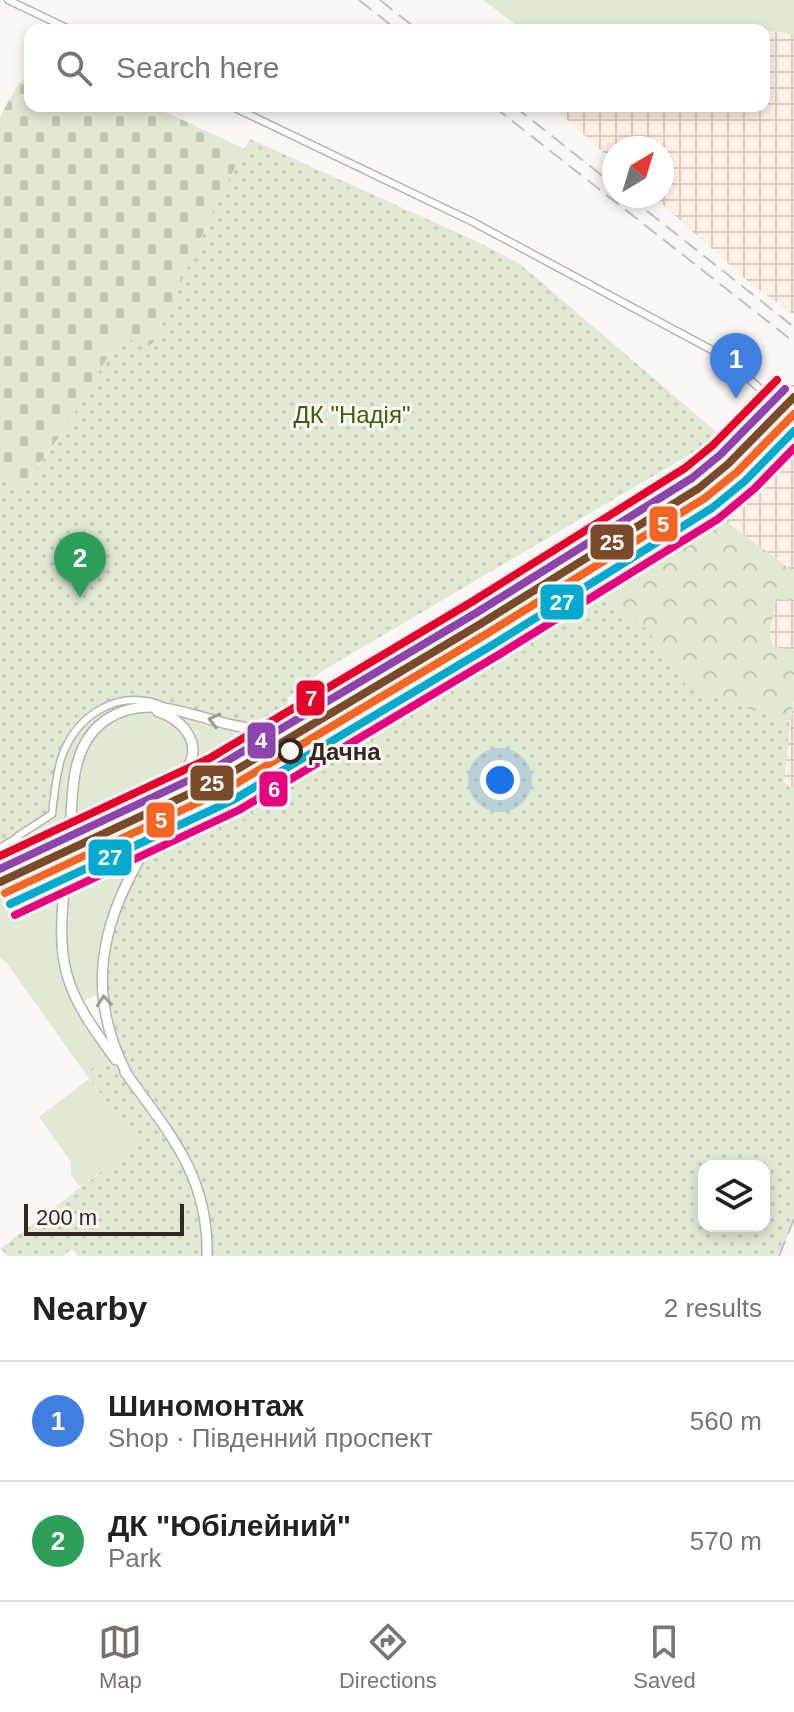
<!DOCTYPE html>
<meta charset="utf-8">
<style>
:root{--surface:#fff;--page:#f2f2f2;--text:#222;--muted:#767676;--line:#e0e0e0;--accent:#78706a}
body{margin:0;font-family:Arial,sans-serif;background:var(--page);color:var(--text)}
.controls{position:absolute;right:24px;bottom:24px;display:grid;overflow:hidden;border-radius:16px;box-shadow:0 4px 12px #0003}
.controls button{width:72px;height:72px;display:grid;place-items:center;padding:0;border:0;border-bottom:2px solid var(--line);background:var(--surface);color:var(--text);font:40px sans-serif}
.compass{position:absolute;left:602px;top:136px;width:72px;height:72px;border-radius:50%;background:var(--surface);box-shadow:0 4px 12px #0003;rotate:38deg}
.scale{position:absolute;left:24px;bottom:20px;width:160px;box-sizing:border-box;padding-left:8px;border:4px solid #32271f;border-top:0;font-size:22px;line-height:28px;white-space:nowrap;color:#32271f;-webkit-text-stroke:6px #fcf6f2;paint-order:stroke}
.you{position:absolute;left:500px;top:780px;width:28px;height:28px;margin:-20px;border:6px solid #fff;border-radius:50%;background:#1a73e8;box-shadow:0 0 0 12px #1a73e833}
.badge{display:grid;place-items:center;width:52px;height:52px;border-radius:50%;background:var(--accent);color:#fff;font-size:26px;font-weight:700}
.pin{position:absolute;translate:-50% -66px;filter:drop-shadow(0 2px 4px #0008)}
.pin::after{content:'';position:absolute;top:42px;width:28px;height:24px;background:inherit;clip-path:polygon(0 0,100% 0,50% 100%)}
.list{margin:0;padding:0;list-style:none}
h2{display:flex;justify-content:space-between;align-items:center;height:104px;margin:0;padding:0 32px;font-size:34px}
h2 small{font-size:26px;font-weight:400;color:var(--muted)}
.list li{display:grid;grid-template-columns:52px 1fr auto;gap:24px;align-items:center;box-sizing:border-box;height:120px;padding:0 32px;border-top:2px solid var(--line)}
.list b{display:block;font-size:30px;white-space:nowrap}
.list p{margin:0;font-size:26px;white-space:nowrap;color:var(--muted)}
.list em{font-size:26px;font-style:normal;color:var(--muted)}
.icon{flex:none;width:44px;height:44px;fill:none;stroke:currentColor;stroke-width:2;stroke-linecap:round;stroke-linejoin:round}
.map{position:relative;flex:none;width:794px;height:1256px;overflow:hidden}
.search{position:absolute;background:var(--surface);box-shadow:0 4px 12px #0003;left:24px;right:24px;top:24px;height:88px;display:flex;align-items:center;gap:20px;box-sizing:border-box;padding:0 28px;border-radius:16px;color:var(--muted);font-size:30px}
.sheet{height:344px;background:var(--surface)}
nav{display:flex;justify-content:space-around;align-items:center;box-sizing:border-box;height:112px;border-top:2px solid var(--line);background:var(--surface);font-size:22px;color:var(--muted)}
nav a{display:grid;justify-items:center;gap:4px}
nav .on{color:var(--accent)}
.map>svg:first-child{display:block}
</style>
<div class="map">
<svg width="794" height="1256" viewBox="0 0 794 1256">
<defs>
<pattern id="industrial-grid" width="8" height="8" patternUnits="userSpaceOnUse" patternTransform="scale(2)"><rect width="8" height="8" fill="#fcefe4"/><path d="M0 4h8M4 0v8" fill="none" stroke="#d8cdc3"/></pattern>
<pattern id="forest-crowns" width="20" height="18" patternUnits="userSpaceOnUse" patternTransform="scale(2)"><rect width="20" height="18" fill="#e0e9d4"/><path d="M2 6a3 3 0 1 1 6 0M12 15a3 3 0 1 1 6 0" fill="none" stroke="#c1c8b6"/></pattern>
<pattern id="cemetery-stones" width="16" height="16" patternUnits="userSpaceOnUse" patternTransform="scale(2)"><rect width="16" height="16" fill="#e0e9d4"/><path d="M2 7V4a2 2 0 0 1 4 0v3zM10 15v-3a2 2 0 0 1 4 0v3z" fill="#c1c8b6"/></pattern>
<pattern id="park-dots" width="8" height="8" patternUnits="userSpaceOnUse" patternTransform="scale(2)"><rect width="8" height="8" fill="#e0e9d4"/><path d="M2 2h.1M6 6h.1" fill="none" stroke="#c1c8b6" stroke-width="1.8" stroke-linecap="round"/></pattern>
</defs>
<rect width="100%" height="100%" fill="#faf7f4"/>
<!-- industrial -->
<g fill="url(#industrial-grid)">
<polygon points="764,30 794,35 794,315 750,283 653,196 662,196 662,148 614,148 614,162 552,106 764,106"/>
<polygon points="794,412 794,572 698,501"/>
<polygon points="776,598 794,601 794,650 773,647 770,632"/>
<polygon points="794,700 794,790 784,781 783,772"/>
</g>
<!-- grass -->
<g fill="#e0e9d4">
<polygon points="483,0 794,0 794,35 764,30 523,30"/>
<polygon points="123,699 258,728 265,739 202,776 0,871 0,848 83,721"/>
<polygon points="179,809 103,992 85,1000 76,999 112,1055 85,1073 6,962 0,958 0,893"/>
<polygon points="89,1079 137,1144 80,1187 71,1174 71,1162 39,1117"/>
</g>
<!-- forest -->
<polygon fill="url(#forest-crowns)" points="698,501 794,572 794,601 776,599 770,632 773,647 794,650 794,700 790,723 689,689 647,629 596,594 424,697 317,767 182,832 151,839 159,829 212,794"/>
<!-- cemetery -->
<path fill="url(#cemetery-stones)" d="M26,77L30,78V106H152L245,149L219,198L154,342C145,350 138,348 129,341L22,488L0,473V117L18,84Z"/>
<!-- park -->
<g fill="url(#park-dots)" fill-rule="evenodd">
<polygon points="250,139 480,243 520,264 721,436 324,670 288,698 287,714 291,724 258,728 123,699 83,721 62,756 52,814 0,848 0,473 22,488 58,440 122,333 141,347 149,346 154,342 219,198"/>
<path d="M596,593L647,629L689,689L790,723L784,782L794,790V1219L779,1256H78L72,1249L63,1256H8L0,1249L137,1144L85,1073L112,1055L104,944L151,839L182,832L317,767L424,697ZM704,1166H764V1226H704Z"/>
</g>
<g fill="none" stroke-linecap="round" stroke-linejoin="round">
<!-- street casing -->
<g stroke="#b8b2ac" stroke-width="9">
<g id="street">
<polyline points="8,0 71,30"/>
<polyline points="231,106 473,222 725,357 779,406"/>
<path d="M18,836L52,814C54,796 56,776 61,759C76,714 119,688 163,706"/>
<polyline points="0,848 18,837"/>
</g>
</g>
<!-- secondary casing -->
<g stroke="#b8b2ac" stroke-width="11">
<g id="secondary">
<polyline points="0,871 202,776 287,726"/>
<polyline points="0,893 173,812"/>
</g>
</g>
<!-- primary casing -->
<g stroke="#b8b2ac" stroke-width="12">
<g id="primary">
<path d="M157,711C183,720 204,743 186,770C181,779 172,787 165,795"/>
<path d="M71,821C72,783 74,739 109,718C167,682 232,748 292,723C313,714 334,697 354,686C403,661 452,637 498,609C535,587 570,564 606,542C639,521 673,503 703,480C737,455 765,421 794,391"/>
<path d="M65,879C56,968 63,988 116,1060"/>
<path d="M125,1072C169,1133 209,1176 207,1256"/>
<path d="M127,1074C91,1005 96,941 132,873C141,855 151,837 164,822C178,808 194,803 211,794C241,779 270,760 299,742C433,662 566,582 698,501L743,464L794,412"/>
</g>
</g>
<!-- street -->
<use href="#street" stroke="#fefefd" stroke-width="6"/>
<!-- secondary -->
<use href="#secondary" stroke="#fefefd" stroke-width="8"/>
<!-- primary -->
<use href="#primary" stroke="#fefefd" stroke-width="9"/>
<!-- rail -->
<g stroke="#c2c1bf" stroke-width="2" stroke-dasharray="16 8" stroke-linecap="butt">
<polyline points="359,0 397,30"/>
<polyline points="380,0 418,30"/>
<polyline points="493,106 794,342"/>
<polyline points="514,106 614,185"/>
<polyline points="628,196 794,327"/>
<polyline points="779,1256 794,1219"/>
</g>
<!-- primary-bridge casing -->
<g stroke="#b8b2ac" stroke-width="12" stroke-linecap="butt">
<polyline id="primary-bridge" points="65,879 71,821"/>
</g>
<!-- primary-bridge -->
<use href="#primary-bridge" stroke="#fefefd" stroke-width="9"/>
<!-- tram-1 casing -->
<g stroke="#fcf6f2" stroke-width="14">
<polyline id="tram-1" points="0,882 221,779 482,623 699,488 728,464 794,397"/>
</g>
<!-- tram-2 casing -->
<g stroke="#fcf6f2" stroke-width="14">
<polyline id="tram-2" points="5,893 227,789 488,633 705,498 737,472 794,414"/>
</g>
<!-- tram-3 casing -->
<g stroke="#fcf6f2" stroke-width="14">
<polyline id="tram-3" points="0,869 215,768 476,613 692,478 720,455 785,389"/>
</g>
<!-- tram-4 casing -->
<g stroke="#fcf6f2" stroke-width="14">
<polyline id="tram-4" points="10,904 233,800 494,644 712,508 745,481 794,431"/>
</g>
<!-- tram-5 casing -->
<g stroke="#fcf6f2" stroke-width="14">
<polyline id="tram-5" points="0,856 210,758 470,603 685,468 712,446 777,380"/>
</g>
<!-- tram-6 casing -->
<g stroke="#fcf6f2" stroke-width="14">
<polyline id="tram-6" points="15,915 239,810 500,654 718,519 754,489 794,448"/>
</g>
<!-- tram-1 -->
<use href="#tram-1" stroke="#7a4b2a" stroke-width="8"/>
<!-- tram-2 -->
<use href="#tram-2" stroke="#f26522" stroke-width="8"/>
<!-- tram-3 -->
<use href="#tram-3" stroke="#8e44ad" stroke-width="8"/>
<!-- tram-4 -->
<use href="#tram-4" stroke="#00a9ce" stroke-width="8"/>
<!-- tram-5 -->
<use href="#tram-5" stroke="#e4002b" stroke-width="8"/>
<!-- tram-6 -->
<use href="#tram-6" stroke="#e5007d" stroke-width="8"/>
</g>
<!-- one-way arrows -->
<defs><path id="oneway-chevron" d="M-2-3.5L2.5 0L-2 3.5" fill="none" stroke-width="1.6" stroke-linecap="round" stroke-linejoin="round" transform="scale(2)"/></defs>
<g stroke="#a29d99">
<use href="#oneway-chevron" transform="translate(214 720) rotate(-166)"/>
<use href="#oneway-chevron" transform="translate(104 1001) rotate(-95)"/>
</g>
<!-- markers -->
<circle fill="#fcf6f2" stroke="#32271f" stroke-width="4" cx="290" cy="751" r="11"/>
<g text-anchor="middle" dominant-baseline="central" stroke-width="6" stroke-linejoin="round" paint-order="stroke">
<!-- park labels -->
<g font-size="24" fill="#3d5d0e" stroke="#fcf6f2">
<text x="352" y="414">ДК "Надія"</text>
</g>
<!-- stop labels -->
<g font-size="24" font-weight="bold" fill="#32271f" stroke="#fcf6f2" text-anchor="start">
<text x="309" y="751">Дачна</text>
</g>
</g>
<g stroke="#fcf6f2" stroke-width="3">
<rect x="648" y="505" width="31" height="38" rx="8" fill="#f26522"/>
<rect x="589" y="523" width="46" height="38" rx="8" fill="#7a4b2a"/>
<rect x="539" y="583" width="46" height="38" rx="8" fill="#00a9ce"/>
<rect x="295" y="679" width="31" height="38" rx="8" fill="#e4002b"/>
<rect x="246" y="721" width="31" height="39" rx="8" fill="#8e44ad"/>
<rect x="189" y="764" width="46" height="38" rx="8" fill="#7a4b2a"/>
<rect x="258" y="770" width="31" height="38" rx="8" fill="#e5007d"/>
<rect x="145" y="801" width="31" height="38" rx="8" fill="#f26522"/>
<rect x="87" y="838" width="46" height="39" rx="8" fill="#00a9ce"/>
</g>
<g font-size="22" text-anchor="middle" font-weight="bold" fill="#fff">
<text x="663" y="532">5</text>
<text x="612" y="550">25</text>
<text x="562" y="610">27</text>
<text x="311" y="706">7</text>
<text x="261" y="748">4</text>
<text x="212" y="791">25</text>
<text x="274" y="797">6</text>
<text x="161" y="828">5</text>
<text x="110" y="865">27</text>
</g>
</svg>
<div class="controls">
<button><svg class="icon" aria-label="layers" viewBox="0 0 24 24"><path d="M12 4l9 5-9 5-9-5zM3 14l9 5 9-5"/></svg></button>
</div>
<svg class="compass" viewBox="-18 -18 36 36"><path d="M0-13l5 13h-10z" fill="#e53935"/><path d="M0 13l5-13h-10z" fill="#767676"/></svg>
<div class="scale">200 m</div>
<div class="you"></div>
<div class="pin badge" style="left:736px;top:399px;background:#3f7fe0">1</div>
<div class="pin badge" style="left:80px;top:598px;background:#2e9e5b">2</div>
<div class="search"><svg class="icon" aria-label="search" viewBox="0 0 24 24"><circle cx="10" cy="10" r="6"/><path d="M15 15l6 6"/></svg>Search here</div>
</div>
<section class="sheet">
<h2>Nearby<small>2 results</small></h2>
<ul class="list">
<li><span class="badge" style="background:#3f7fe0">1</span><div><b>Шиномонтаж</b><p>Shop · Південний проспект</p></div><em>560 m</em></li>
<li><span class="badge" style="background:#2e9e5b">2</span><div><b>ДК &quot;Юбілейний&quot;</b><p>Park</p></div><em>570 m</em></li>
</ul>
</section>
<nav>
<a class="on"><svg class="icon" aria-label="map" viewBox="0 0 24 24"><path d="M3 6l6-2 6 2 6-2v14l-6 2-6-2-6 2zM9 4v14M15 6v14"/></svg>Map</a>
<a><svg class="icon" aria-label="directions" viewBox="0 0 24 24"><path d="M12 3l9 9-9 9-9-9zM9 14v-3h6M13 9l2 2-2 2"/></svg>Directions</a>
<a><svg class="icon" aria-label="saved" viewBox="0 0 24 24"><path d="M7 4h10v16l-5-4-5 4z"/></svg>Saved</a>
</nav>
